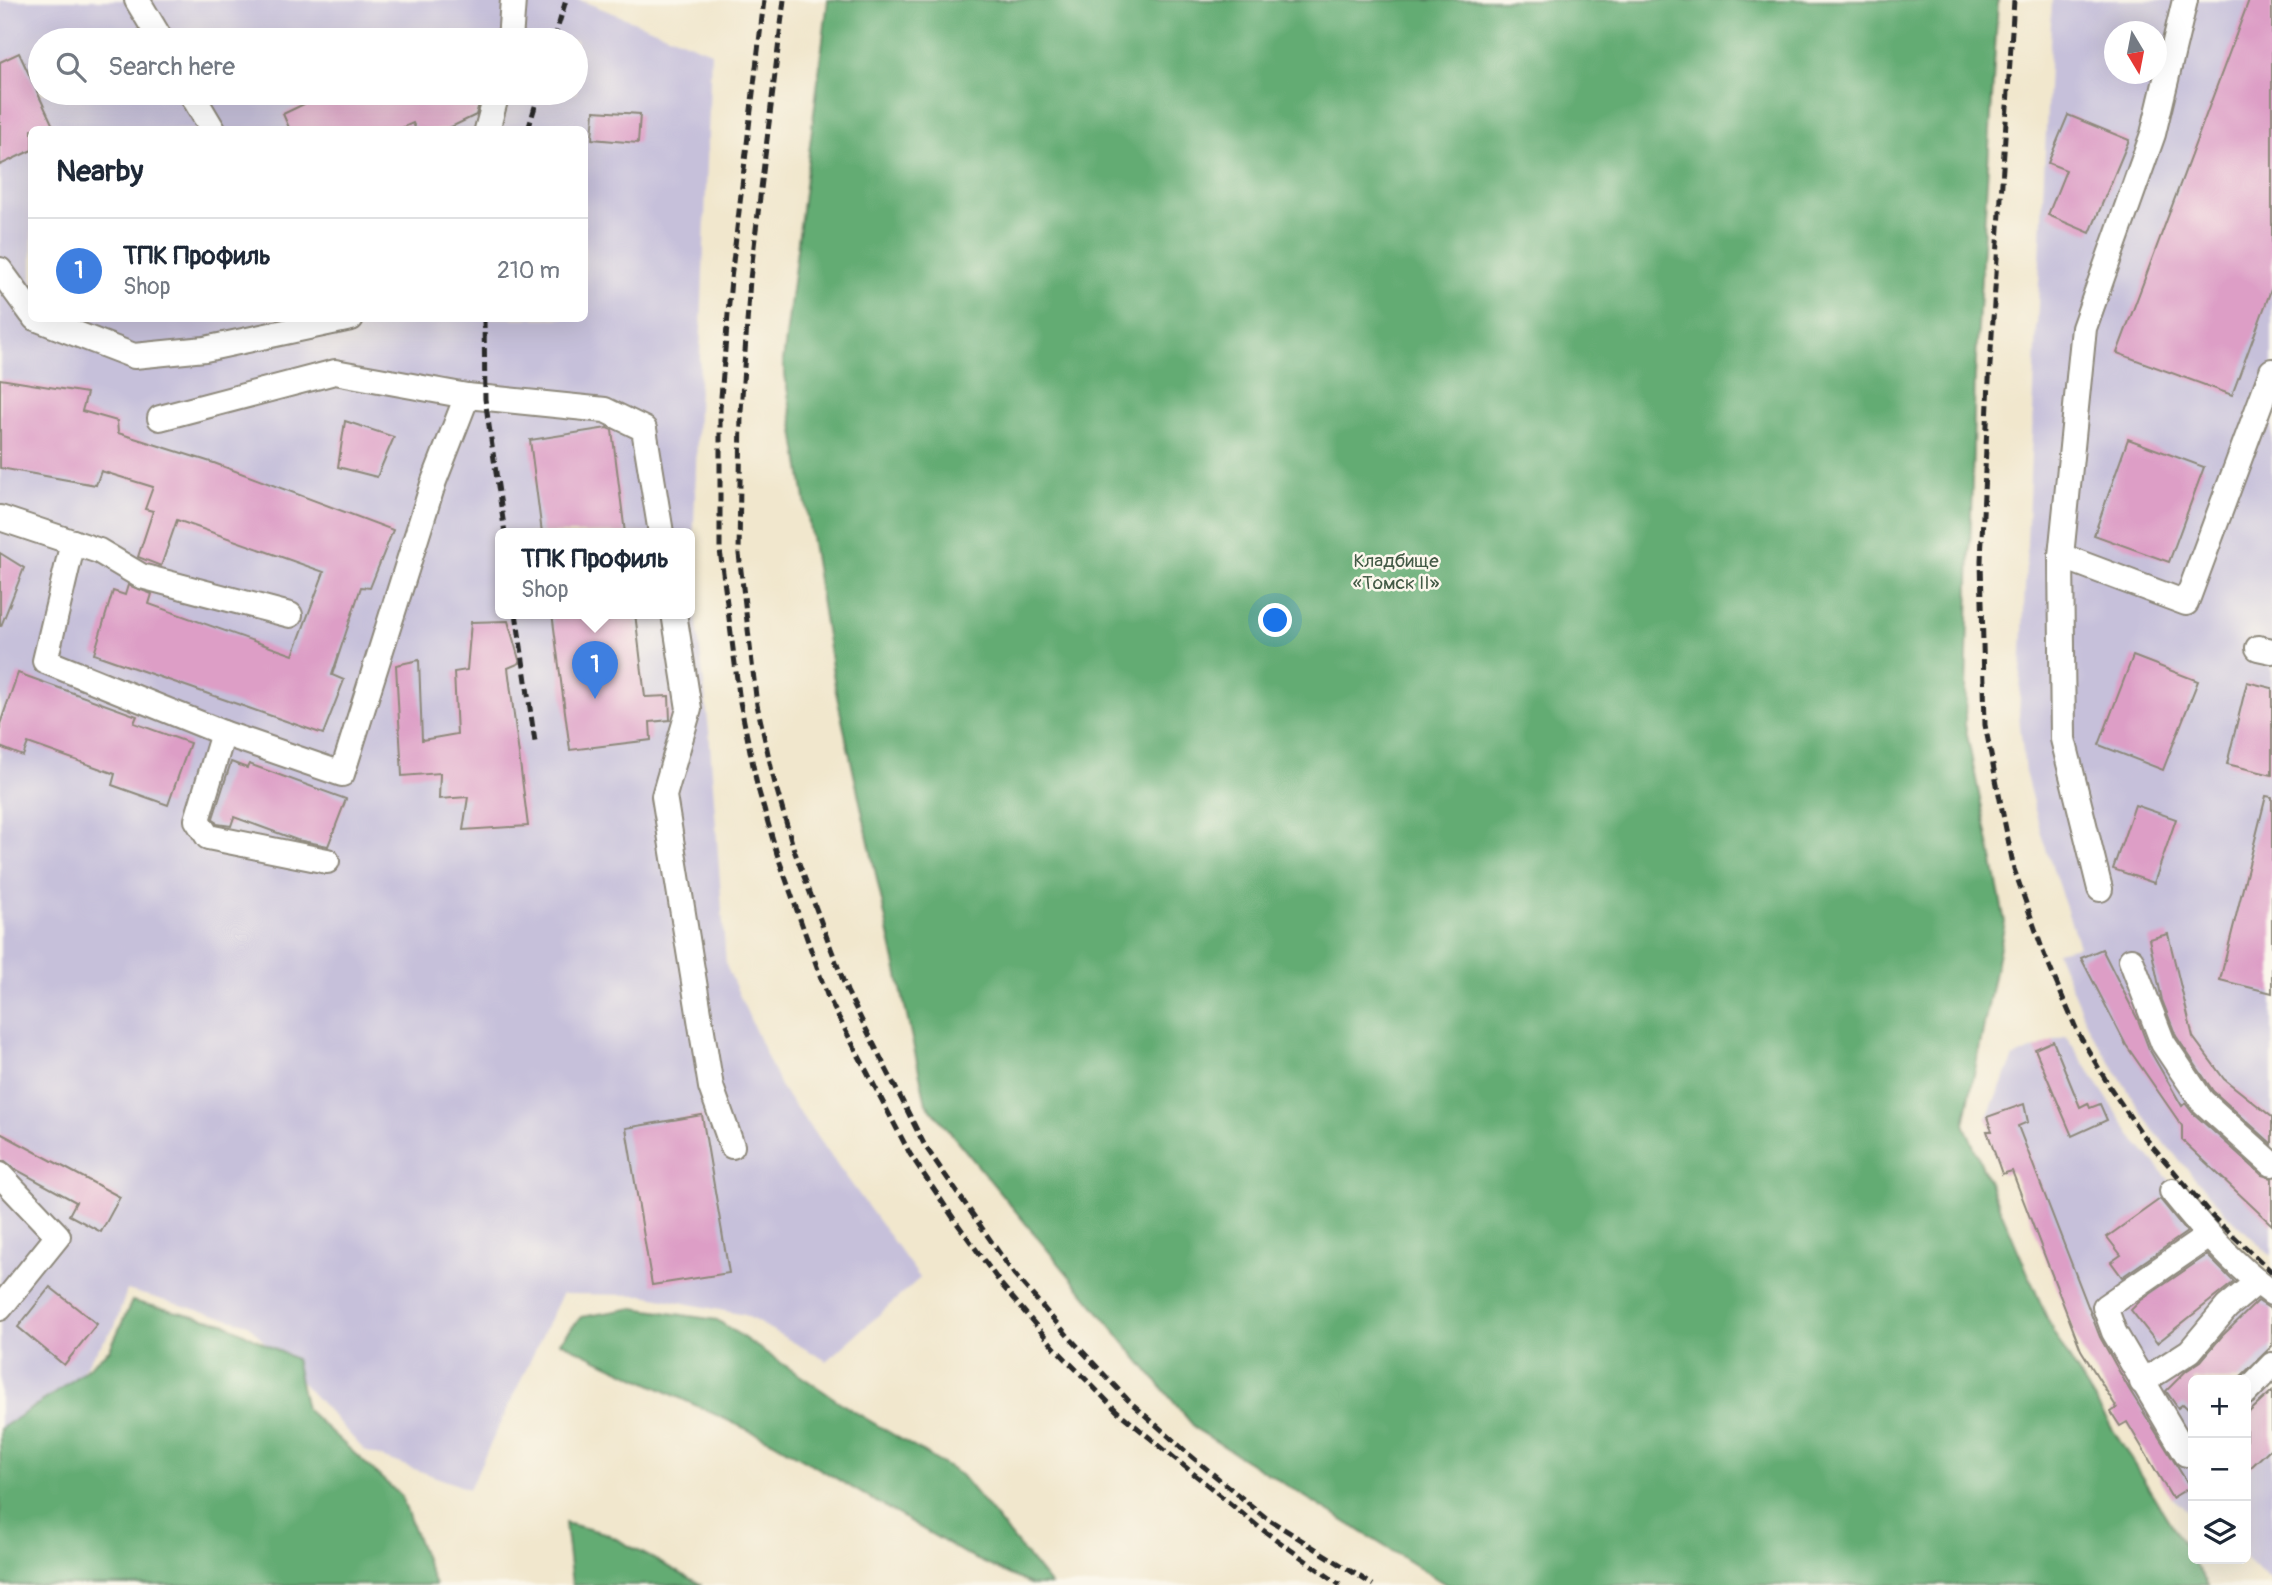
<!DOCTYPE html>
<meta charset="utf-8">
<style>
:root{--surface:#fff;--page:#f6f6f7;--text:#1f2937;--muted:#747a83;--line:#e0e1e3;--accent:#db2777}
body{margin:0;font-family:Pangolin,sans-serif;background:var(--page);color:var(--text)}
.controls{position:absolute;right:21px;bottom:21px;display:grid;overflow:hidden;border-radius:10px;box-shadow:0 7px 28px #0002}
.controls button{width:63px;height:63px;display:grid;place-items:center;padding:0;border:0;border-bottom:2px solid var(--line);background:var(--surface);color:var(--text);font:35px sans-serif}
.compass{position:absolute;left:2104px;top:21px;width:63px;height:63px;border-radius:50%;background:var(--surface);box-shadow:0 7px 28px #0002;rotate:170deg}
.you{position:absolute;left:1276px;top:621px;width:24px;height:24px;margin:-18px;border:5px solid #fff;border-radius:50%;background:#1a73e8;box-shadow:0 0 0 10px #1a73e833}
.badge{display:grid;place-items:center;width:46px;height:46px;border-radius:50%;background:var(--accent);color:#fff;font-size:23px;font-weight:700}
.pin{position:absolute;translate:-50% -58px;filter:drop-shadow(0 2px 4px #0008)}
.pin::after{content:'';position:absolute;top:37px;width:24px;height:21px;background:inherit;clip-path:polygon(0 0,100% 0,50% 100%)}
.popup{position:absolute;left:495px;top:528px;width:200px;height:91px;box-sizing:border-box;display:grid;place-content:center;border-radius:10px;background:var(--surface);filter:drop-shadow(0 2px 5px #0005);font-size:23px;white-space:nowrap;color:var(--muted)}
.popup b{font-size:26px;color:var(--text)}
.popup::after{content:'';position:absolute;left:50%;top:100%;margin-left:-14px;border:14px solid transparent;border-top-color:var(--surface)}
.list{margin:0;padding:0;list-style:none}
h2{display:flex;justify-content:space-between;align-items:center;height:91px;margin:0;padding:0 28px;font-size:30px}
h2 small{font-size:23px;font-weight:400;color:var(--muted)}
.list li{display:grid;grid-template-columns:46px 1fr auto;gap:21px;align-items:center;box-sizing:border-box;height:105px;padding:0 28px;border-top:2px solid var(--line)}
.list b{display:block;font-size:26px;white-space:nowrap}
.list p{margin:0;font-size:23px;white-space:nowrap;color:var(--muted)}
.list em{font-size:23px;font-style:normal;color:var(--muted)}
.icon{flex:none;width:38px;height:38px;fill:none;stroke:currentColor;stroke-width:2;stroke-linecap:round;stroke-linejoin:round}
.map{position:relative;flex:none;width:2272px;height:1585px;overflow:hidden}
.search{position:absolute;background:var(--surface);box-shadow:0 7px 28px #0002;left:28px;top:28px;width:560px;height:77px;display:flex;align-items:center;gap:18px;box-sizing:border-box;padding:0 24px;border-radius:38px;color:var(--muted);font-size:26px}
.panel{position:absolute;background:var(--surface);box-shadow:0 7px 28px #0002;left:28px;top:126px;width:560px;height:196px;border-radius:10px}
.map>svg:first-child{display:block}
</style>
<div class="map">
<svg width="2272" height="1585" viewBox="0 0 2272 1585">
<rect width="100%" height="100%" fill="#fbf7ec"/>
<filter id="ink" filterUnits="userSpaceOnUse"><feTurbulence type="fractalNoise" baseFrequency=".0143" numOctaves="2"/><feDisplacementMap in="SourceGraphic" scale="14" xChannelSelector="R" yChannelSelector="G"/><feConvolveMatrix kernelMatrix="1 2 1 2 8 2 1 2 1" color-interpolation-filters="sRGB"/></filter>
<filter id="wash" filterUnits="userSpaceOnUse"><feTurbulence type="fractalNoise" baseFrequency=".00686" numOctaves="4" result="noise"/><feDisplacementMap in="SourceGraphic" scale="28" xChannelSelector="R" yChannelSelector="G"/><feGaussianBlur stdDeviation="1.57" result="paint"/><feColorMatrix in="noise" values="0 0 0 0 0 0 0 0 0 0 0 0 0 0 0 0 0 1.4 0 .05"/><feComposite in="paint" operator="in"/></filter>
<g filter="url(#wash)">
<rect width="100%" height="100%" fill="#f1e7cd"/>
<!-- industrial -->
<g fill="#c6c0da" fill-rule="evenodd">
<path d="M0,0H580L711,52L692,579L709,730L726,965L780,1086L920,1278L827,1361L745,1315L644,1295L562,1294L469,1489L365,1451L248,1324L127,1290L115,1326L35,1434L0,1452ZM40,40H576V93H40ZM32,130H584V318H32ZM500,533H690V613H500Z"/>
<path d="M2052,0H2272V1257L2224,1211L2153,1130L2089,1029L2056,951L2079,946L2042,837L2025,772L2019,716ZM2114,32H2156V74H2114Z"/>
<polygon points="2066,1036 2136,1142 2207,1223 2272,1284 2272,1581 2245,1559 2246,1380 2193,1380 2193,1515 2172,1498 2127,1422 2120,1426 2111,1412 2117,1408 2081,1350 2013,1171 2002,1174 1987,1131 1992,1130 1987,1117 2014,1057"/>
</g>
<!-- forest -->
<g fill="#63ac73" stroke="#476c4f" stroke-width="2">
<polygon points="828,0 1998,0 1975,376 1965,725 2005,922 1964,1124 2053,1332 2208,1585 1447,1585 1196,1429 926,1103 836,692 783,362"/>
<polygon points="132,1301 224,1323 295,1359 306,1409 401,1496 435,1585 0,1585 0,1429 64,1387 110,1349"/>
<polygon points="634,1308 717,1320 850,1409 961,1475 1051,1585 1032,1585 969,1556 772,1441 560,1342 581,1317"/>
<polygon points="565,1523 605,1533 702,1585 572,1585"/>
</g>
<g id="blocks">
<!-- building -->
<g fill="#dd9ec6">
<polygon points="2249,0 2272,0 2272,287 2232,395 2117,353"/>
<polygon points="19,53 55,130 32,130 32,150 0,165 0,62"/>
<polygon points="327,93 482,93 476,115 445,130 416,130 413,123 397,130 290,130 283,114"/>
<polygon points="594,111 640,114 638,143 592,139"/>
<polygon points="2068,115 2129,140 2090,233 2048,215 2066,170 2048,163"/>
<polygon points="0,379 87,393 82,411 117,421 118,433 214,463 393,530 370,588 361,587 332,675 344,680 323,734 94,654 113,591 125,595 128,585 152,594 149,604 293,655 324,572 177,520 161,566 138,557 153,511 145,509 153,487 101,471 96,485 0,468"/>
<polygon points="345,421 394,437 377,477 338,467"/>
<polygon points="607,428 612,430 625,533 542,533 530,440"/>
<polygon points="2128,439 2204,467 2169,562 2094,535"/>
<polygon points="0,553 24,568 1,626 0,626"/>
<polygon points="552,613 635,613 645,697 669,696 670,720 650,722 651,740 570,750"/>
<polygon points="508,621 520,663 508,668 528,826 463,830 468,797 439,799 440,773 402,776 396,665 419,660 422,740 457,734 454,672 467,670 471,622"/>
<polygon points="2133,656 2198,681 2163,770 2099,745"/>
<polygon points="18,673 137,716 134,723 190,743 168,805 112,785 115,774 28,743 23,756 0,747 0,724"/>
<polygon points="2247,682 2272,688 2272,775 2227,764"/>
<polygon points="231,762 247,768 249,764 346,799 328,846 297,840 234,817 231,826 217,824 213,818"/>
<polygon points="2266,796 2272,797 2272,993 2220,980"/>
<polygon points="2135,805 2176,819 2154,883 2113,869"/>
<polygon points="2168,934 2193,1037 2224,1079 2272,1117 2272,1144 2213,1091 2176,1036 2162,1000 2149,939"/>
<polygon points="2102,949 2138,1020 2149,1049 2182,1106 2185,1103 2192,1112 2262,1175 2272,1178 2272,1225 2182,1140 2182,1126 2126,1045 2081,958"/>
<polygon points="2053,1041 2080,1107 2088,1103 2090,1108 2100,1104 2107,1120 2072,1136 2035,1049"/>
<polygon points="2024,1104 2028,1122 2018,1126 2100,1337 2129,1389 2190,1487 2172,1498 2127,1422 2120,1426 2111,1412 2117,1408 2081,1350 2012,1171 2002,1174 1987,1131 1992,1131 1987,1117"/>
<polygon points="702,1115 729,1273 652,1285 626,1128"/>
<polygon points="0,1133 120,1197 101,1232 69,1215 76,1202 15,1169 5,1161 0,1161"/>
<polygon points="2160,1199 2187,1232 2122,1277 2111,1262 2121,1255 2107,1237"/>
<polygon points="2207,1255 2234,1282 2157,1343 2131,1310 2140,1301"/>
<polygon points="50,1287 97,1324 64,1365 18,1327"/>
<polygon points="2258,1301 2272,1310 2272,1346 2237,1380 2193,1380 2193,1414 2183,1404 2178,1408 2166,1391 2186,1371 2201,1361 2222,1336"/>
<polygon points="2272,1391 2272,1447 2246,1472 2246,1415"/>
</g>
</g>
</g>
<g filter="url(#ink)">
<use href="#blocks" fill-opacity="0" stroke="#8e897c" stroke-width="2"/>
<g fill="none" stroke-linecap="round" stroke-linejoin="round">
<!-- minor casing -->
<g stroke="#8e897c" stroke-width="28">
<g id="minor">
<polyline points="137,0 161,40"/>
<polyline points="510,40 513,0"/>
<polyline points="191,93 213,130"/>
<polyline points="487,130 497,93"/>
<polyline points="0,270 32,314"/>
<polyline points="35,318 134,356 205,349 351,318"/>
<polyline points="160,418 335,372 467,396 605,410 644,429 661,533"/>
<polyline points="0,518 99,551 141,576 290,615"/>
<polyline points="73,542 45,661 223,733 342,774 434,481 467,396"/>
<polyline points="2061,556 2186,603 2272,371"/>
<polyline points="674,613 689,709 664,796 711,1087 732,1146"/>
<polyline points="2258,648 2272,651"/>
<polyline points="223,733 197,820 208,837 327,861"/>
<polyline points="2100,889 2063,739 2061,556 2084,328 2153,134 2185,0"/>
<polyline points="2131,960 2163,1043 2202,1101 2272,1164"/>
<polyline points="0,1175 58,1236 0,1308"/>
<path d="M2172,1191C2202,1228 2233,1265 2272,1293"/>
<polyline points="2142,1382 2190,1351 2227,1307 2257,1282"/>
<polyline points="2246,1392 2272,1365"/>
<polyline points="2193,1446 2186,1454 2114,1332 2105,1307 2208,1236"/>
</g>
</g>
<!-- minor -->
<use href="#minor" stroke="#fff" stroke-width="24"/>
<!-- rail -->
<g stroke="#2b2b2b" stroke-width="5" stroke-dasharray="10 5" stroke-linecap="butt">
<polyline points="764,0 731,279 720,409 720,550 740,702 757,785 777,854 827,995 910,1154 954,1219 1001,1284 1054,1347 1117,1411 1260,1528 1340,1585"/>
<polyline points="784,0 750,279 741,411 739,554 757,705 774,780 794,850 847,991 925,1146 1014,1274 1068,1336 1128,1400 1191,1456 1265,1517 1373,1585"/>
<polyline points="2014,0 1989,380 1981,561 1985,725 2014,869 2044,954 2078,1033 2111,1089 2142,1134 2213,1217 2272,1272"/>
<polyline points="554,40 566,0"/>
<polyline points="528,130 539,93"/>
<polyline points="484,318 485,399 505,533"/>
<polyline points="516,613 535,742"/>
</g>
</g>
</g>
<g text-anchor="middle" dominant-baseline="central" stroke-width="5" stroke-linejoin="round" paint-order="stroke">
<!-- park labels -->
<g font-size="19" fill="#435a46" stroke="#fbf7ec">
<text x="1396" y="561">Кладбище<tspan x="1396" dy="22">«Томск II»</tspan></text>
</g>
</g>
</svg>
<div class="controls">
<button>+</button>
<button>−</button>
<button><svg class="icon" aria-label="layers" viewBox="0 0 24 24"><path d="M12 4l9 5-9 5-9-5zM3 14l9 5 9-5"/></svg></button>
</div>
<svg class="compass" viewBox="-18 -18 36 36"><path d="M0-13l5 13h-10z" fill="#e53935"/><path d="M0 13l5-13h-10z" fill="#747a83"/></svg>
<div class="you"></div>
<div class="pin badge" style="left:595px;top:699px;background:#3f7fe0">1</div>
<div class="popup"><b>ТПК Профиль</b>Shop</div>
<div class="search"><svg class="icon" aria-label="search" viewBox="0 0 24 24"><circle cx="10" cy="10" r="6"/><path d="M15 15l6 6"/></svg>Search here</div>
<section class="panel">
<h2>Nearby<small></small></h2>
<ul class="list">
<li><span class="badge" style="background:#3f7fe0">1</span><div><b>ТПК Профиль</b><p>Shop</p></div><em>210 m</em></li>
</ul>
</section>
</div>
